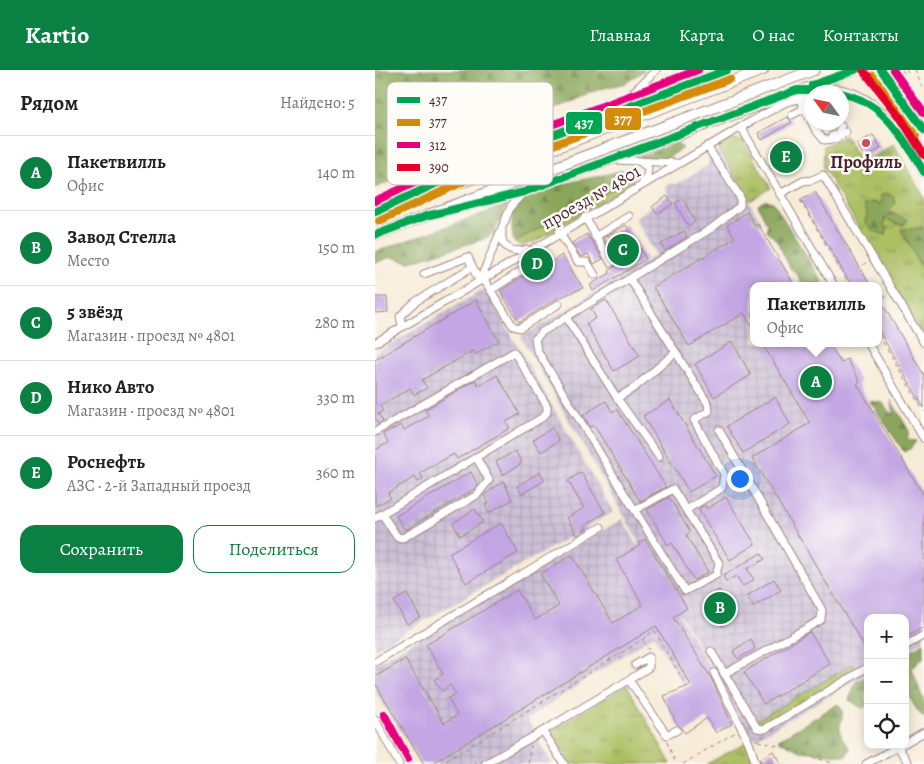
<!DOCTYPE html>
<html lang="ru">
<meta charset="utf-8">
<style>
:root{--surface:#fff;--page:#f6f6f6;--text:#202124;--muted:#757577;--line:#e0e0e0;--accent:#0b8043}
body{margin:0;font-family:Alegreya,serif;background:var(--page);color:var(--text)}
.controls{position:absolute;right:15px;bottom:15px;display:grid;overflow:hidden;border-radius:10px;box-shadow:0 2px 12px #0003}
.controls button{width:45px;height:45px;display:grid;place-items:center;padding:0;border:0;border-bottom:1px solid var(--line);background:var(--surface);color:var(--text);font:25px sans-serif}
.compass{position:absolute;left:429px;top:15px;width:45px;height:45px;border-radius:50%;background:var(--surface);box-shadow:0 2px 12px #0003;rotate:303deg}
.you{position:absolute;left:364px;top:408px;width:18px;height:18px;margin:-12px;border:4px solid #fff;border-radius:50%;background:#1a73e8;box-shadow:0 0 0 8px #1a73e833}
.badge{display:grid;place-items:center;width:32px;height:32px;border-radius:50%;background:var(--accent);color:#fff;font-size:16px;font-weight:700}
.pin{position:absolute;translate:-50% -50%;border:2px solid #fff;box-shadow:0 1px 5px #0006}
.popup{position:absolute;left:375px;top:212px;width:132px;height:65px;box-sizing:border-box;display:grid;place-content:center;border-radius:10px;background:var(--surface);filter:drop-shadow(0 1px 4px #0005);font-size:16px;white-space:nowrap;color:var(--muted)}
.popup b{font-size:19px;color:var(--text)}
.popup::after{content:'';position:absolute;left:50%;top:100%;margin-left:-10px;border:10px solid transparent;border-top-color:var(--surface)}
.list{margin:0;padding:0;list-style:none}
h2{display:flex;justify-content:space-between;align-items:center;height:65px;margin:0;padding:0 20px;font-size:21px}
h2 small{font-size:16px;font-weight:400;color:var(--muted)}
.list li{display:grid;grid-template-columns:32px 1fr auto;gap:15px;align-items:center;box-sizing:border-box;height:75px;padding:0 20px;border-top:1px solid var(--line)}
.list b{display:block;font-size:19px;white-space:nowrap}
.list p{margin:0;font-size:16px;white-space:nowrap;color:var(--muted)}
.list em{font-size:16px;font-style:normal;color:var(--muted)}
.actions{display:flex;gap:10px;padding:15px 20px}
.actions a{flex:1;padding:11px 0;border:1px solid var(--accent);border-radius:15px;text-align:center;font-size:18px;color:var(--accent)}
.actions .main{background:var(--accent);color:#fff}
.icon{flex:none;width:28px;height:28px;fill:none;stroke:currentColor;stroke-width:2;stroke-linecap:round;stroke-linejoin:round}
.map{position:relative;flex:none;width:549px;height:694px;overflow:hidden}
header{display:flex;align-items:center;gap:30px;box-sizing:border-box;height:70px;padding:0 25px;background:var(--accent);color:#fff}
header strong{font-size:24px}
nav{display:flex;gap:28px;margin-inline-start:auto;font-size:18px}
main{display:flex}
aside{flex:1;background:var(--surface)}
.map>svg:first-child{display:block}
</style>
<header>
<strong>Kartio</strong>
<nav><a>Главная</a><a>Карта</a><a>О нас</a><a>Контакты</a></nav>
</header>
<main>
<aside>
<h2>Рядом<small>Найдено: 5</small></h2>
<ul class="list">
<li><span class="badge">A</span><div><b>Пакетвилль</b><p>Офис</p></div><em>140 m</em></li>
<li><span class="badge">B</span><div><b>Завод Стелла</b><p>Место</p></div><em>150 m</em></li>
<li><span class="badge">C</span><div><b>5 звёзд</b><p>Магазин · проезд № 4801</p></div><em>280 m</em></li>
<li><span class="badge">D</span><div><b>Нико Авто</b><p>Магазин · проезд № 4801</p></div><em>330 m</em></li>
<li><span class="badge">E</span><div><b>Роснефть</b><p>АЗС · 2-й Западный проезд</p></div><em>360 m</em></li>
</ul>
<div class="actions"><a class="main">Сохранить</a><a>Поделиться</a></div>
</aside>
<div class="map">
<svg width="549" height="694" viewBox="0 0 549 694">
<defs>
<pattern id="industrial-grid" width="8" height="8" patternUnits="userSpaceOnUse" patternTransform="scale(1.25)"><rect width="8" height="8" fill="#cbbfd5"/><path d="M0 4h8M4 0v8" fill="none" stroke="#b0a4b7"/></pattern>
<pattern id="grass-tufts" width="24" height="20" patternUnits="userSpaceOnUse" patternTransform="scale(1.25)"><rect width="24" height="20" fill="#acc064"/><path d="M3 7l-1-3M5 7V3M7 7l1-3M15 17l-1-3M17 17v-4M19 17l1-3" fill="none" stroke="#8e9b53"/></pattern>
<pattern id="forest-firs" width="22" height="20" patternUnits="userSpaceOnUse" patternTransform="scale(1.25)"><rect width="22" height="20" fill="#89a65a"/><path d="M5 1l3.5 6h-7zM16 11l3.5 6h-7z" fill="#72874b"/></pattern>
</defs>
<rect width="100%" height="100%" fill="#fdfcf7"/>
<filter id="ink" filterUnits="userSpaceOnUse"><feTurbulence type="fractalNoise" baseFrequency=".02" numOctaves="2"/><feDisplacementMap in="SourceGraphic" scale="10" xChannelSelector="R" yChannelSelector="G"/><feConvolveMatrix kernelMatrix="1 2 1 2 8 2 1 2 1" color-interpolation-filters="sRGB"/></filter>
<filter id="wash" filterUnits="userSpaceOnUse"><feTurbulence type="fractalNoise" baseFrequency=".0096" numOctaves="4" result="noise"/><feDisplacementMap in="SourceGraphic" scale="20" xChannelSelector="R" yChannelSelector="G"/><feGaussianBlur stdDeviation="1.12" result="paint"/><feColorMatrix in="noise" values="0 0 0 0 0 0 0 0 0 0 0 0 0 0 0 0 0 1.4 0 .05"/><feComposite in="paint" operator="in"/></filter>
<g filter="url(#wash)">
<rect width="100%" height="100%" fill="#f6ebd6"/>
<!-- industrial -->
<g fill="url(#industrial-grid)">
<polygon points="343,81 387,153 383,154 420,216 378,216 378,273 454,273 466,292 472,289 485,312 483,314 549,426 549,570 530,581 530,548 493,548 493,603 378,670 146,267 281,185 260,148 292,126 293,123 290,117 295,114 302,114 333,95 333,86"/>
<polygon points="110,219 238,442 0,579 0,283"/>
<polygon points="247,449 337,601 307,613 279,565 152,649 177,694 46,694 0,621 0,594"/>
</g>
<!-- grass -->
<g fill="url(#grass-tufts)" stroke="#7b7048" fill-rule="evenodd">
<path d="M470,65L486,92L519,74L549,128V158L526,160L549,203V268L448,97L449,76ZM513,80L518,94L512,98L506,92L497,98L485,97ZM506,134L513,141L509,155L490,152L492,143Z"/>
<polygon points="359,68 369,72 396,118 375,131 343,78"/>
<polygon points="258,108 258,113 161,171 147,176 139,172"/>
<polygon points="476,595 480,598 480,603 390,655 385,655 379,652"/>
<polygon points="252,615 296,694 196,694 176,661"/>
<polygon points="372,672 381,694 332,694"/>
</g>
<!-- forest -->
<g fill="url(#forest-firs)" stroke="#6a6242">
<polygon points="0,0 270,0 251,13 225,19 0,118"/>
<polygon points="301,73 308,78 291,89 264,87"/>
<polygon points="513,80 517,87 516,100 506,92 490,100 484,97"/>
<path d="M248,100L258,108L139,172C136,159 135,143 145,132C163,115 224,108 248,100Z"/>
<polygon points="512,123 518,126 520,134 513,141 533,150 529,155 521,154 510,148 509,155 512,159 511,165 498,161 490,152 492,143 489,135 497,132 506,134 506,125"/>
<polygon points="390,130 398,132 450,216 428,216 422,204 415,198 402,171 392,161 392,154 383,135"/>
<polygon points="132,135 119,163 109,169 34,192 16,187 0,193 0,182"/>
<polygon points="549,158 549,203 526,159"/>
<polygon points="516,330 534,361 532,370 541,371 536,378 529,382 495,331 508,333 515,343 519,344"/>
<path d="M549,573V587L537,599L549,632V648C530,628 530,610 530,584Z"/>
<polygon points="493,606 490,628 493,636 487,638 474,630 481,612"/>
<path d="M463,634C472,643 464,651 465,661C466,669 472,673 475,679L471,686L425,681L403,670Z"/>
</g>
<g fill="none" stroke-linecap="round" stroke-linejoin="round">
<!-- stream -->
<polyline stroke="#48a8c7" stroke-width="2" points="311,3 315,0"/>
</g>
<g id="blocks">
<!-- building -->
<g fill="#c3a6e3">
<polygon points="412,47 417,52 387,70 383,63"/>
<polygon points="498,65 506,78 490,88 482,74"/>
<polygon points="415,69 423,71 429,81 407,93 399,78"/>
<polygon points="440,122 496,216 477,216 426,130"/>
<polygon points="292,126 298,134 282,144 277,137"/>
<polygon points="308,129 320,152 313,156 300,133"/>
<polygon points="372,142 380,156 383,154 420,216 378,216 378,259 369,243 314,276 278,217 360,168 352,155"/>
<polygon points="251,155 271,189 218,221 215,215 235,203 234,201 241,196 241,190 228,168"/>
<polygon points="309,161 312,167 290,181 286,174"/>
<polygon points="212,164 228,189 219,194 213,184 206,187 197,173"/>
<polygon points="169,185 174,193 187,185 208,218 181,229 144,252 125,221 164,196 163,188"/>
<polygon points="0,227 12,227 13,242 0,243"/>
<polygon points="504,228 549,305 549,338 504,261"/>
<polygon points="101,230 124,271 101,284 99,280 47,310 52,318 39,325 35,318 5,336 8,341 3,344 8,351 3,354 0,349 0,290"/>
<polygon points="231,230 265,286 239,301 211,254 221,248 216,239"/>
<polygon points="357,272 376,305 339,327 320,294"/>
<polygon points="387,273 454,273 466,293 472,289 485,312 482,314 549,426 549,557 530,568 530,548 493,548 493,583 377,388 435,353"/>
<polygon points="122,305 145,344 131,352 135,358 82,389 79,384 45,403 48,409 43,412 40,407 13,423 16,428 0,436 0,380 13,373 8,364 26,355 29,360 54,346 50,340 100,310 104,316"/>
<polygon points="400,327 415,354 368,383 352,356"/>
<polygon points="295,330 341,406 314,422 268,346"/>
<polygon points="231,331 237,342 242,339 291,417 265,431 219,355 215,357 208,345"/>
<polygon points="177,358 184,371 166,382 158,370"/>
<polygon points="140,381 147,393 128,405 121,392"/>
<polygon points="96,402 103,415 101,418 30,460 21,446"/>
<polygon points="165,402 170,410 147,424 142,416"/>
<polygon points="206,402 230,443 210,455 212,459 202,465 192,448 209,438 193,411"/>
<polygon points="129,411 137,430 114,443 110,435 114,433 109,425"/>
<polygon points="294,427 315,462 311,465 333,502 319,510 297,473 293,475 272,440"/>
<polygon points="351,427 380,474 355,490 323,439 330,435 332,439"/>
<polygon points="100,439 108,452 85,466 78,453"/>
<polygon points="126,453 143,483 91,513 74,483"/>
<polygon points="270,469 312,538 298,547 336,608 357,654 341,663 332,648 310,663 300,651 289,626 316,615 281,556 56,694 49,694 0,613 0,607 30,589 69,653 82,645 73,628 81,624 75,615 67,621 59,610 68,604 51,575 142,520 160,550 184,536 165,504 197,485 238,553 268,535 241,490 265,475 264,473"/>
<polygon points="386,483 390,489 372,499 379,510 368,516 361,506 351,512 348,506"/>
<polygon points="399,509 406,520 378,537 372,526"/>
<polygon points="344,520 360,548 347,556 330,528"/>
<polygon points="32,524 45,547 32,554 19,531"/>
<polygon points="435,562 455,594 389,634 369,602"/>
<polygon points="376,569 380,579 363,589 358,581"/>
<polygon points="398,681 406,694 398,694 396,691 387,694 385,689"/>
</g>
</g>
</g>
<g filter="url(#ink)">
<use href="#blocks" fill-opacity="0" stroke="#a08580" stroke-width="1"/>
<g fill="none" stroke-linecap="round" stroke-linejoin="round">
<!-- major-tunnel -->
<g stroke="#d4c2b4" stroke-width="9" stroke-dasharray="9 4.5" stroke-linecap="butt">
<polyline points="488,0 500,14"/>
<polyline points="506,0 511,7"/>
</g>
<!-- minor casing -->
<g stroke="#a08580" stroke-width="9">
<g id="minor">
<polyline points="424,28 440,59 449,70 460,69 471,62"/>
<polyline points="224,44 254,26 281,0"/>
<polyline points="417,45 428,39"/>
<polyline points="366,57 459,216"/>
<polyline points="457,66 463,64 466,56"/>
<polyline points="242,90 301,93"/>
<polyline points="264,91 273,98 272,106 268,112"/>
<polyline points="405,124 428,111 437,110 448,105 549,273"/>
<polyline points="210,147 236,193"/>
<path d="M127,161C125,178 138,184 152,179"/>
<polyline points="184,162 203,192 212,192 220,205"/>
<polyline points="220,167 254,146"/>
<polyline points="49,204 93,187 104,211"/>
<polyline points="108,208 138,256 145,258 184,234"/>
<polyline points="255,209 333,334 334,341 319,350 349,404 347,418 311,440"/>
<polyline points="105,210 136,136 149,122"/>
<polyline points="116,220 157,194 160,177"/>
<polyline points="191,247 242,328"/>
<polyline points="27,256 25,246 40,232 97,197"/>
<polyline points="0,273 366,57 411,32 437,26"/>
<polyline points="493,273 549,369"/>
<polyline points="344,360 447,540 446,550 349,604"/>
<polyline points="0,362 139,282 172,336 172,342 168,347 0,448"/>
<polyline points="284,387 242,328 259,318 301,282"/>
<polyline points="260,440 298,419 344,493 341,505 310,521 246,418 162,280 160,269 167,262 337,158 365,136 365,127 332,76"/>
<polyline points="7,444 22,467 28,468 102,425 114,410 101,387"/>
<polyline points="530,576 549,565"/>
<polyline points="336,581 382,658 390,659 493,597"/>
<polyline points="0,592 226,457"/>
<polyline points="339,603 374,673 381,694"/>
<polyline points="254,610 274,597 274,587 260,595"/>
<polyline points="0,649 24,694"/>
<polyline points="530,673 549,662"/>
<polyline points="523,677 534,694"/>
<polyline points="110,694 168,661"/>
<polyline points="189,694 168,661 254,610 292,665 302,660"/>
<polyline points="491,694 526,675"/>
</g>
</g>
<!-- major casing -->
<g stroke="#a08580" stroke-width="11">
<g id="major">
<polyline points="511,7 549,60"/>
<polyline points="500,14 525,47 549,85"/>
<path d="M435,19C496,12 523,57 549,102"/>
<polyline points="9,137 118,87 352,0"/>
<polyline points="75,140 149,122 480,0"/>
</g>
</g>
<!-- highway casing -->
<g stroke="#a08580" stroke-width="12">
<g id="highway">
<polyline points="0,145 388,0"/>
<polyline points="0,165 439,0"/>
</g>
</g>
<!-- path -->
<g stroke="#a08580" stroke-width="1" stroke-dasharray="4 4" stroke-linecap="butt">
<polyline points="527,0 530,4 533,3 531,0"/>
<polyline points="540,0 549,22"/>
<polyline points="487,5 499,0"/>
<polyline points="425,130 475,216"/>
<polyline points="488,195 493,191"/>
<polyline points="508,228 514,225"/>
<polyline points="504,265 549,342"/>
<polyline points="268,571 274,580"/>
<polyline points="380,671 391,665"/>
<polyline points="383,671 409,677 460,694"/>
<polyline points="292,672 301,694"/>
<polyline points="64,694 91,678"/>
<polyline points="101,694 92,678 267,570 279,560 312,617"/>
<polyline points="153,694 156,675"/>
<polyline points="308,694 361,662"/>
</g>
<!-- minor -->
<use href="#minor" stroke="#fff" stroke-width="7"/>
<!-- major -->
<use href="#major" stroke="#fff" stroke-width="9"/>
<!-- highway -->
<use href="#highway" stroke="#fff" stroke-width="10"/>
<!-- bus-1 casing -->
<g stroke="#fdfcf7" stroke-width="11">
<g id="bus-1">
<polyline points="506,0 549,60"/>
<polyline points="437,15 480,0"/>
<polyline points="0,142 118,87 352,0"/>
<path d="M0,165L51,146L149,122L422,20C495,18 514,43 549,102"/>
</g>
</g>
<!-- bus-2 casing -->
<g stroke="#fdfcf7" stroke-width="11">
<g id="bus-2">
<polyline points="498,6 541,66"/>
<polyline points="4,151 122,96 355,9"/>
</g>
</g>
<!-- bus-3 casing -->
<g stroke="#fdfcf7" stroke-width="11">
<g id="bus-3">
<polyline points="518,0 549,43"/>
<polyline points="0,131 115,78 323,0"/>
<polyline points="9,644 33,689"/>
</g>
</g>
<!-- bus-4 casing -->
<g stroke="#fdfcf7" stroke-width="11">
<polyline id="bus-4" points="488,0 525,47 549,85"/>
</g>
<!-- bus-1 -->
<use href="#bus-1" stroke="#00a651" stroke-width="8"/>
<!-- bus-2 -->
<use href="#bus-2" stroke="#d48b09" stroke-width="8"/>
<!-- bus-3 -->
<use href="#bus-3" stroke="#e5007d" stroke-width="8"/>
<!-- bus-4 -->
<use href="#bus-4" stroke="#e4002b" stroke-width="8"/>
</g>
</g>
<!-- markers -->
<circle fill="#d1495b" stroke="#fdfcf7" stroke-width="2" cx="491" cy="73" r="5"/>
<g text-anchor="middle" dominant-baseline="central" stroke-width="5" stroke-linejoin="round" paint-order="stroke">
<!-- poi labels -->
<g font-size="18" font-weight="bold" fill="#4a1f2b" stroke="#fdfcf7">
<text x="491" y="92">Профиль</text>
</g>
<!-- street labels -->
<g font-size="18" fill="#4a1f2b" stroke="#fdfcf7">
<text transform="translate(216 127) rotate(-30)">проезд № 4801</text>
</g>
</g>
<!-- legend -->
<rect x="12" y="12" width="166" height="103" rx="8" fill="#fdfcf7" stroke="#c7baba" stroke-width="1"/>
<rect x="22" y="27" width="23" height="6" fill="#00a651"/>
<rect x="22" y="49" width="23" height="7" fill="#d48b09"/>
<rect x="22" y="72" width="23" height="6" fill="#e5007d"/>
<rect x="22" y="94" width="23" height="7" fill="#e4002b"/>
<g font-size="14" fill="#4a1f2b">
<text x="54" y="35">437</text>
<text x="54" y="57">377</text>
<text x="54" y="80">312</text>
<text x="54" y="102">390</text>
</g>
<g stroke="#fdfcf7" stroke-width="2">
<rect x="229" y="37" width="38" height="24" rx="5" fill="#d48b09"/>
<rect x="190" y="41" width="38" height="24" rx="5" fill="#00a651"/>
</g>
<g font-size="14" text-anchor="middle" font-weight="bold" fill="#fff">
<text x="248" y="54">377</text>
<text x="209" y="58">437</text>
</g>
</svg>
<div class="controls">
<button>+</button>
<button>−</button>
<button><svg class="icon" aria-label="locate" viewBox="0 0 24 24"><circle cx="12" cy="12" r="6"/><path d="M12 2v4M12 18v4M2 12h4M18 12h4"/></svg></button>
</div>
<svg class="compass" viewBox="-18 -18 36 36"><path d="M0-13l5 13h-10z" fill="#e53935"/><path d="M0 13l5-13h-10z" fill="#757577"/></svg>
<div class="you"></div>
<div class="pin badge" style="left:441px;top:312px">A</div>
<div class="popup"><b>Пакетвилль</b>Офис</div>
<div class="pin badge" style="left:345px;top:538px">B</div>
<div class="pin badge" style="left:248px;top:180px">C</div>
<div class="pin badge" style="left:162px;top:194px">D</div>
<div class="pin badge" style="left:411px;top:87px">E</div>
</div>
</main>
